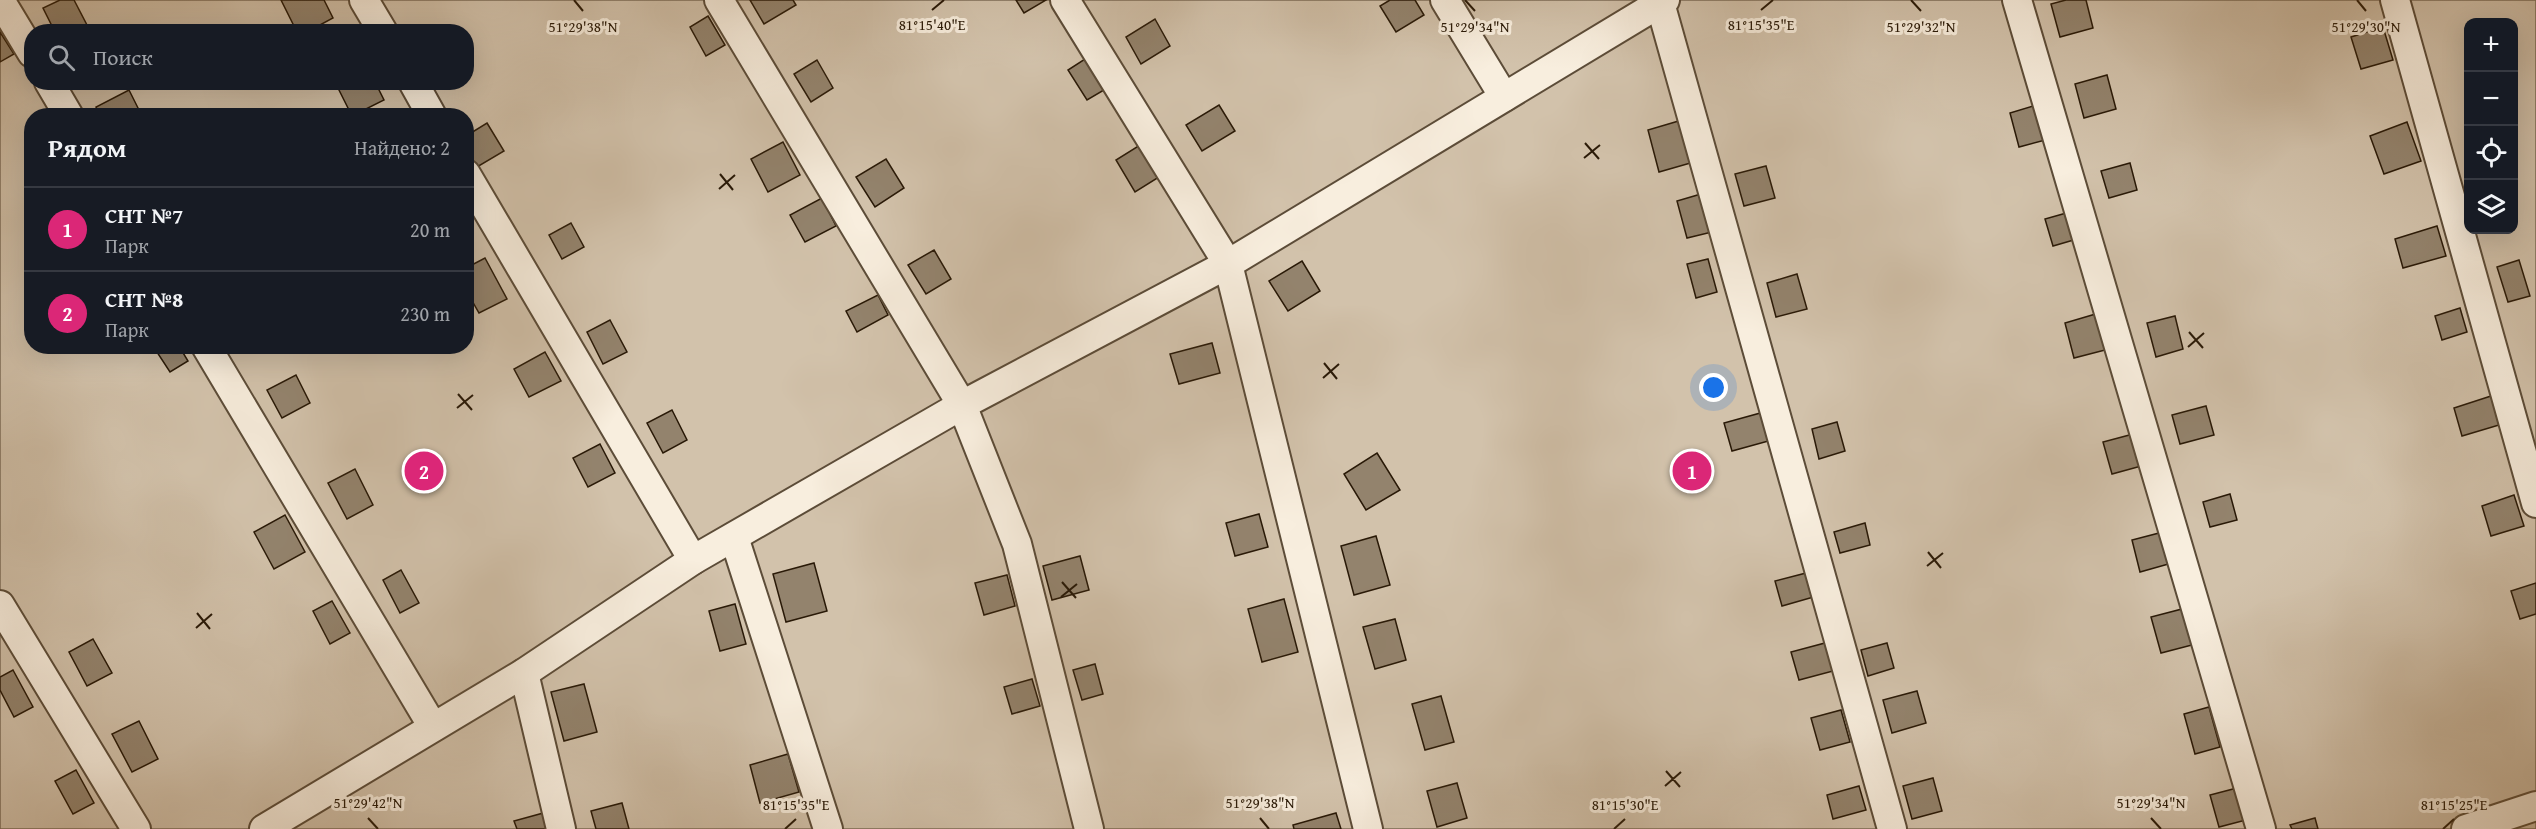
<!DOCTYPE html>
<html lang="ru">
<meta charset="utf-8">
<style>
:root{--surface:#171b24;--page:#20242c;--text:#f1f3f6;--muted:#9ea1a6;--line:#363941;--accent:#db2777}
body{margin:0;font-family:"Gentium Book Plus",serif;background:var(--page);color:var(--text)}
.controls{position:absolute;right:18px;top:18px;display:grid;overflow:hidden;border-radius:12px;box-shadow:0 6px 24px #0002}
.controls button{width:54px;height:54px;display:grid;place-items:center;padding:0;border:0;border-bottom:2px solid var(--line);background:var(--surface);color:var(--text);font:30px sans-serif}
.you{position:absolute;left:1714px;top:388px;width:21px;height:21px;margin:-15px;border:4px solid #fff;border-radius:50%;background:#1a73e8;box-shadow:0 0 0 9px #1a73e833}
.badge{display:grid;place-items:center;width:39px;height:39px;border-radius:50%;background:var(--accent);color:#fff;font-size:20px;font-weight:700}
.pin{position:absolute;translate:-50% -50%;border:3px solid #fff;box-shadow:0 2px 6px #0006}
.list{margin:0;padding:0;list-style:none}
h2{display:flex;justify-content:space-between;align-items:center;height:78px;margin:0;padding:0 24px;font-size:26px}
h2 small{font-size:20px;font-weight:400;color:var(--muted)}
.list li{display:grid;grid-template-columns:39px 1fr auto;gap:18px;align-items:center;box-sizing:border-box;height:84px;padding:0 24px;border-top:2px solid var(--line)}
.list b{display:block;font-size:22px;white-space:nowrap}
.list p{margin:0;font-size:20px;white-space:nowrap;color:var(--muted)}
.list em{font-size:20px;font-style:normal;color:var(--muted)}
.icon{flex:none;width:33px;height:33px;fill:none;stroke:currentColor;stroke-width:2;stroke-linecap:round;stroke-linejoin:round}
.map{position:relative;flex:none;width:2536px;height:829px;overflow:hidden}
.search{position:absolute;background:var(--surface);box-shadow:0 6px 24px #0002;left:24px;top:24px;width:450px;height:66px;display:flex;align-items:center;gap:15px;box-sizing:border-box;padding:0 21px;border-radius:24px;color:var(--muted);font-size:22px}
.panel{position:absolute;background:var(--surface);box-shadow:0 6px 24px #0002;left:24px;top:108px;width:450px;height:246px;border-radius:24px}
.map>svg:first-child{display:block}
</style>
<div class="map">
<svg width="2536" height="829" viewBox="0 0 2536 829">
<rect width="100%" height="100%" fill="#f5e5cc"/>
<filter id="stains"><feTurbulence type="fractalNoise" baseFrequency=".00333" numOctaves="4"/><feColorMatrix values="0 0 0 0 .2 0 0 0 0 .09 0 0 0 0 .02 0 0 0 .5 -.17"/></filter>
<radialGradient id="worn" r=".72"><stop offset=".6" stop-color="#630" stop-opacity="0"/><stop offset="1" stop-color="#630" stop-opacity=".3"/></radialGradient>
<!-- green -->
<path fill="#d2c2ab" stroke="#7e6e59" stroke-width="1.5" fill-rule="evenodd" d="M0,0H2536V829H0ZM2468,22H2514V230H2468ZM32,32H466V82H32ZM32,116H466V346H32Z"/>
<!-- building -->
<g fill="#93836d" stroke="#291907" stroke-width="1.5">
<polygon points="60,0 74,0 88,27 79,32 55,32 43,8"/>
<polygon points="281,0 324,0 333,18 307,32 297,32"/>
<polygon points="750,0 793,0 796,5 764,24"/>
<polygon points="1016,0 1046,0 1024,13"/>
<polygon points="1390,0 1415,0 1424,15 1396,32 1380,6"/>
<polygon points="2066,0 2086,0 2093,28 2060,37 2051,4"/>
<polygon points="708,16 725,45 706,56 690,27"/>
<polygon points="1155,19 1170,46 1141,64 1126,37"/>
<polygon points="2383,27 2393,60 2361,69 2351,37"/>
<polygon points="0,32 14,54 0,62"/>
<polygon points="1085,59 1104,90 1087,100 1068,70"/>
<polygon points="817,60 833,88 811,102 794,74"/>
<polygon points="2107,75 2116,109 2084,118 2075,84"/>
<polygon points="335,82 375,82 384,100 352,116"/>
<polygon points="129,90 142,116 100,116 96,107"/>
<polygon points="2043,103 2053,138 2019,147 2010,113"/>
<polygon points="1219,105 1235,131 1202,151 1186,125"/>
<polygon points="1682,120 1694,162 1659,172 1648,130"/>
<polygon points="2407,122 2421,161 2384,174 2370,136"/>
<polygon points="487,123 504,151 477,167 466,149 466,136"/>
<polygon points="783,142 800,175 768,192 751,159"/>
<polygon points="1140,145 1159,177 1135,192 1116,160"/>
<polygon points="886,159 904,188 875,207 856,177"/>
<polygon points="2130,163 2137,190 2109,198 2101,171"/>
<polygon points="1766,166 1775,198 1744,206 1735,174"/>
<polygon points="1701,194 1712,232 1687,238 1677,201"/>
<polygon points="822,198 836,226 805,242 790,215"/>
<polygon points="2077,210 2084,237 2053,246 2045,219"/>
<polygon points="571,223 584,247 562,259 549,235"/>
<polygon points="2437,226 2446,256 2403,268 2395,239"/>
<polygon points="934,250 951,279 926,294 908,265"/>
<polygon points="485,258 507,299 479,313 466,290 466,268"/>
<polygon points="1708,259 1717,292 1696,298 1687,264"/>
<polygon points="2519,260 2530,296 2508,302 2497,267"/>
<polygon points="1302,261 1320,291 1288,311 1269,281"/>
<polygon points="1797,274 1807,309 1776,317 1767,283"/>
<polygon points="878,295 888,315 857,332 846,311"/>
<polygon points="2460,308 2467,332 2442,340 2435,316"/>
<polygon points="2099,313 2109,349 2074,358 2065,323"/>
<polygon points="2175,316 2183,349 2156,357 2147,323"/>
<polygon points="610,320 627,352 603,364 587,332"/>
<polygon points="1212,343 1220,373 1179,384 1170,354"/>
<polygon points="153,346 179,346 188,361 170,372"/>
<polygon points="545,352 561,381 529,397 514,369"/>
<polygon points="296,375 310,403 282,418 267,390"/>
<polygon points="2491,396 2499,425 2462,436 2454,408"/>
<polygon points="2206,406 2214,435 2180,444 2172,415"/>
<polygon points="672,410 687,440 663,453 647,423"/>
<polygon points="1764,412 1772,440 1732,451 1724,423"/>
<polygon points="1837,422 1845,451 1819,459 1812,429"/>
<polygon points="2137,433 2145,465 2112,474 2103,442"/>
<polygon points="600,444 615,473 588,487 573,458"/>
<polygon points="1377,453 1400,490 1366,510 1344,474"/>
<polygon points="355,469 373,505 347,519 328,483"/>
<polygon points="2230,494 2237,520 2210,527 2203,502"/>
<polygon points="2514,495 2524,526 2491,536 2482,506"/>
<polygon points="1259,514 1268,547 1235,556 1226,523"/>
<polygon points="285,515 305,552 274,569 254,532"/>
<polygon points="1865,523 1870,545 1840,553 1834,532"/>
<polygon points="2163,532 2172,563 2140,572 2132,540"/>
<polygon points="1376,536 1390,585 1354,595 1341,546"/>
<polygon points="1080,556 1089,590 1052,600 1043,566"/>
<polygon points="814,563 827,611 786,622 773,574"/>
<polygon points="401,570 419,603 400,613 383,580"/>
<polygon points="1810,572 1817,596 1782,606 1775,581"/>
<polygon points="1007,575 1015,606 984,615 975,583"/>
<polygon points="2536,583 2536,614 2520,619 2511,591"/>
<polygon points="1284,599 1298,652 1262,662 1248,609"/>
<polygon points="332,601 350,633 330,644 313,611"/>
<polygon points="735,604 746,644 720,651 709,611"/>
<polygon points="2182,609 2192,645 2161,653 2151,617"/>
<polygon points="1395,619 1406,660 1375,669 1363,627"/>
<polygon points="93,639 112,673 87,686 69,652"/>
<polygon points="1825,643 1833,671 1799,680 1791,652"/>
<polygon points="1887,643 1894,668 1868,676 1861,650"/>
<polygon points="1095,664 1103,694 1082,700 1073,670"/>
<polygon points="13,670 33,707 14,717 0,690 0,677"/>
<polygon points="1032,679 1040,706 1012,714 1004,687"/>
<polygon points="584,684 597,732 564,741 551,692"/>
<polygon points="1917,691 1926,723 1892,733 1883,700"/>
<polygon points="1441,696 1454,742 1425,750 1412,704"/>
<polygon points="2209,707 2220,747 2195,754 2184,714"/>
<polygon points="1841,710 1850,742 1820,750 1811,718"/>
<polygon points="139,721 158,759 132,772 112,734"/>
<polygon points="788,754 799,792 760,803 750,765"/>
<polygon points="76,770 94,803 73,814 55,781"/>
<polygon points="1933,778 1942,811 1912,819 1903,786"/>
<polygon points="1457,783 1467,818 1437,827 1427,791"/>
<polygon points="1859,786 1866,810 1833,819 1827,795"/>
<polygon points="2237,788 2246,820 2219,827 2210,795"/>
<polygon points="622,803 629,829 596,829 591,811"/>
<polygon points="547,812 552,829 517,829 514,821"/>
<polygon points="1336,813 1341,829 1294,829 1293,825"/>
<polygon points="2315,818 2318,829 2292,829 2290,825"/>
</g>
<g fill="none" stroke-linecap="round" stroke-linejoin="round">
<!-- street casing -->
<g stroke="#5c4c38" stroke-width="32">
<g id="street">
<polyline points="0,0 32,53"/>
<polyline points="364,0 383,32"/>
<polyline points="719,0 962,405 1017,544 1089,829"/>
<polyline points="1065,0 1228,264 1368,829"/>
<polyline points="1445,0 1504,97"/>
<polyline points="2017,0 2261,829"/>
<polyline points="2395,0 2536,503"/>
<polyline points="1660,3 1892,829"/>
<polyline points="49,82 69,116"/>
<polyline points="413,82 432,116"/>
<polyline points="466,174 693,560"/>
<polyline points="206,346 433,727"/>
<polyline points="734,537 828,829"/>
<polyline points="0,605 136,829"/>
<polyline points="524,673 561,829"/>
<polyline points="264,829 524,673 693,560 962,405 1228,264 1665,0"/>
<polyline points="2466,829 2536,806"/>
</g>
</g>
<!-- street -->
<use href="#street" stroke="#f8eede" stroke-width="28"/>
</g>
<!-- ticks -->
<path fill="none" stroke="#291907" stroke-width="2" d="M574,0L583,11M1465,0L1475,11M1911,0L1921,11M2357,0L2366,11M932,10L944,0M1761,10L1773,0M1585,143L1599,159M1584,158L1600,145M720,174L733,190M719,189L735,175M2189,332L2203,348M2188,347L2204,333M1324,363L1337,379M1323,378L1339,364M458,394L472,410M457,408L473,395M1928,552L1941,568M1927,566L1943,553M1062,582L1076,598M1061,597L1077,584M197,613L210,629M196,628L212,614M1666,771L1680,787M1665,786L1681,772M368,818L378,829M1260,818L1269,829M2151,818L2161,829M785,829L796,819M1614,829L1625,819M2443,829L2454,819"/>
<g font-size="15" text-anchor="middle" fill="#291907" stroke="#f8eede" stroke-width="6" stroke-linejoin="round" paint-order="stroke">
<text x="932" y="30">81°15'40"E</text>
<text x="1761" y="30">81°15'35"E</text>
<text x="583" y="32">51°29'38"N</text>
<text x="1475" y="32">51°29'34"N</text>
<text x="1921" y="32">51°29'32"N</text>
<text x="2366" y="32">51°29'30"N</text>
<text x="368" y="808">51°29'42"N</text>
<text x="1260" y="808">51°29'38"N</text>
<text x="2151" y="808">51°29'34"N</text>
<text x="796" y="810">81°15'35"E</text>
<text x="1625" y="810">81°15'30"E</text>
<text x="2454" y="810">81°15'25"E</text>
</g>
<rect width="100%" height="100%" filter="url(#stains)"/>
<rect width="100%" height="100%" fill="url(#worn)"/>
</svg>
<div class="controls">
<button>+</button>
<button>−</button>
<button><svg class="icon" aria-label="locate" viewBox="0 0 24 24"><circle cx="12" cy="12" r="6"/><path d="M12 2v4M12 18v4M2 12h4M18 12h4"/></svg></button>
<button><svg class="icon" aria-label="layers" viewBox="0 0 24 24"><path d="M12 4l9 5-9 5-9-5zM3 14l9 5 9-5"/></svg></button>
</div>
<div class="you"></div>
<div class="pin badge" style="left:1692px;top:471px">1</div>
<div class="pin badge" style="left:424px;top:471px">2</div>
<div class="search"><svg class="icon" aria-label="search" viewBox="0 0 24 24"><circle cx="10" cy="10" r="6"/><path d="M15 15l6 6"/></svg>Поиск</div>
<section class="panel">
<h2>Рядом<small>Найдено: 2</small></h2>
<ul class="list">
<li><span class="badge">1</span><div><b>СНТ №7</b><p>Парк</p></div><em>20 m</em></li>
<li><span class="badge">2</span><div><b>СНТ №8</b><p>Парк</p></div><em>230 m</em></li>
</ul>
</section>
</div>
